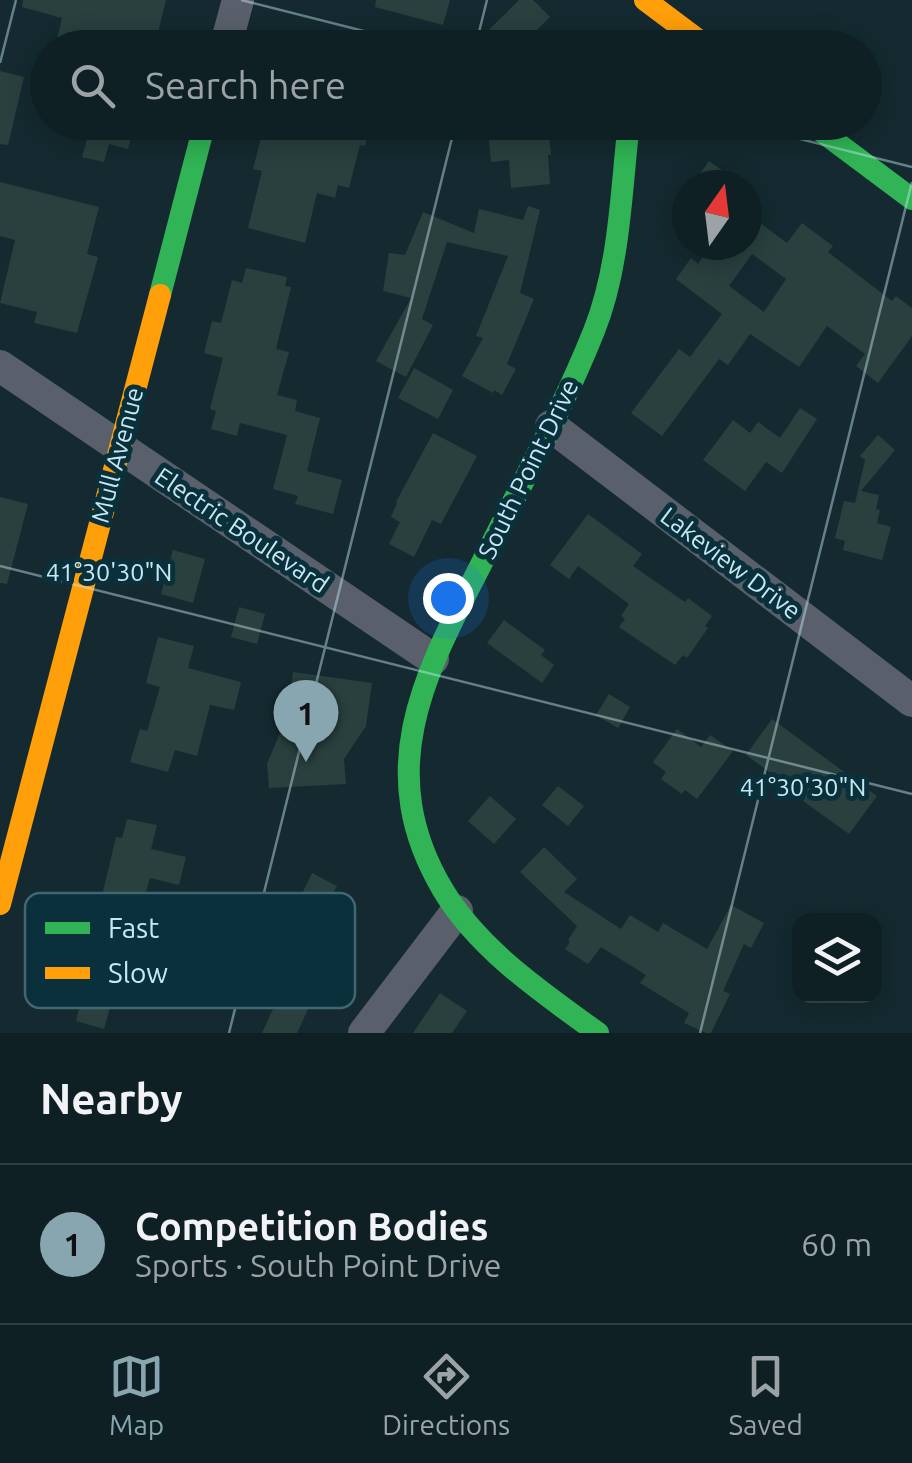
<!DOCTYPE html>
<meta charset="utf-8">
<style>
:root{--surface:#0f2024;--page:#1d2d31;--text:#f1f3f6;--muted:#9ba3a6;--line:#2f3e41;--accent:#88a6af}
body{margin:0;font-family:Ubuntu,sans-serif;background:var(--page);color:var(--text)}
.controls{position:absolute;right:30px;bottom:30px;display:grid;overflow:hidden;border-radius:20px;box-shadow:0 5px 25px #0003}
.controls button{width:90px;height:90px;display:grid;place-items:center;padding:0;border:0;border-bottom:2px solid var(--line);background:var(--surface);color:var(--text);font:50px sans-serif}
.compass{position:absolute;left:672px;top:170px;width:90px;height:90px;border-radius:50%;background:var(--surface);box-shadow:0 5px 25px #0003;rotate:14deg}
.you{position:absolute;left:448px;top:598px;width:35px;height:35px;margin:-25px;border:8px solid #fff;border-radius:50%;background:#1a73e8;box-shadow:0 0 0 15px #1a73e833}
.badge{display:grid;place-items:center;width:65px;height:65px;border-radius:50%;background:var(--accent);color:#111;font-size:32px;font-weight:700}
.pin{position:absolute;translate:-50% -82px;filter:drop-shadow(0 2px 5px #0008)}
.pin::after{content:'';position:absolute;top:52px;width:35px;height:30px;background:inherit;clip-path:polygon(0 0,100% 0,50% 100%)}
.list{margin:0;padding:0;list-style:none}
h2{display:flex;justify-content:space-between;align-items:center;height:130px;margin:0;padding:0 40px;font-size:42px}
h2 small{font-size:32px;font-weight:400;color:var(--muted)}
.list li{display:grid;grid-template-columns:65px 1fr auto;gap:30px;align-items:center;box-sizing:border-box;height:160px;padding:0 40px;border-top:2px solid var(--line)}
.list b{display:block;font-size:38px;white-space:nowrap}
.list p{margin:0;font-size:32px;white-space:nowrap;color:var(--muted)}
.list em{font-size:32px;font-style:normal;color:var(--muted)}
.icon{flex:none;width:55px;height:55px;fill:none;stroke:currentColor;stroke-width:2;stroke-linecap:round;stroke-linejoin:round}
.map{position:relative;flex:none;width:912px;height:1033px;overflow:hidden}
.search{position:absolute;background:var(--surface);box-shadow:0 5px 25px #0003;left:30px;right:30px;top:30px;height:110px;display:flex;align-items:center;gap:25px;box-sizing:border-box;padding:0 35px;border-radius:55px;color:var(--muted);font-size:38px}
.sheet{height:290px;background:var(--surface)}
nav{display:flex;justify-content:space-around;align-items:center;box-sizing:border-box;height:140px;border-top:2px solid var(--line);background:var(--surface);font-size:28px;color:var(--muted)}
nav a{display:grid;justify-items:center;gap:5px}
nav .on{color:var(--accent)}
.map>svg:first-child{display:block}
</style>
<div class="map">
<svg width="912" height="1033" viewBox="0 0 912 1033">
<rect width="100%" height="100%" fill="#142a30"/>
<!-- building -->
<g fill="#29403e" fill-rule="evenodd">
<polygon points="23,0 166,0 154,48 128,48 85,36 82,48 55,48 62,18 22,7"/>
<polygon points="376,0 450,0 443,25 375,7"/>
<polygon points="519,0 533,0 550,17 519,48 507,48 489,30"/>
<polygon points="0,71 24,77 8,145 0,144"/>
<polygon points="54,122 135,122 128,149 109,144 104,162 82,157 87,139 53,130"/>
<polygon points="265,122 371,122 365,146 360,145 349,188 338,185 335,198 317,193 305,243 248,228 262,171 253,169"/>
<polygon points="548,126 551,155 548,155 550,184 511,188 509,160 491,162 488,131"/>
<polygon points="709,161 743,185 692,185"/>
<polygon points="0,182 99,207 87,254 98,257 77,333 34,323 37,312 0,303 15,240 0,236"/>
<polygon points="528,206 540,210 520,293 534,299 507,364 516,369 502,395 494,390 493,393 462,376 483,338 476,336 508,256 447,242 422,319 433,325 406,377 376,361 411,298 383,291 389,253 405,255 423,212 474,233 479,209 523,220"/>
<path d="M747,213L787,243L802,223L833,246L828,252L892,301L896,296L912,308V336L878,383L856,366L865,354L827,326L799,367L750,334L728,365L719,359L662,436L631,413L679,349L690,357L722,314L676,279L691,258L698,264L711,245H747ZM752,254L786,279L764,312L729,286Z"/>
<polygon points="246,268 287,277 285,286 291,287 276,349 289,352 277,395 297,400 295,411 320,418 307,471 342,480 333,514 295,504 298,496 273,489 287,435 240,423 237,436 211,429 216,411 210,409 223,358 204,353 212,321 221,323 232,280 242,283"/>
<polygon points="414,368 453,390 438,419 398,398"/>
<polygon points="800,408 817,419 782,473 766,462 745,491 703,460 733,420 750,433 758,422 780,438"/>
<polygon points="433,433 477,456 441,524 432,520 414,557 389,544 400,522 391,517 397,503 396,502"/>
<polygon points="878,435 895,450 861,491 879,495 876,509 880,510 877,523 891,527 882,560 843,550 845,541 835,538 844,501 855,503 865,460 860,456"/>
<polygon points="0,497 28,504 7,584 0,583"/>
<polygon points="588,514 642,554 633,566 685,602 688,598 712,616 705,626 708,628 687,658 683,655 675,665 619,627 625,619 621,616 629,604 578,566 569,579 550,565"/>
<polygon points="173,550 205,559 193,603 161,594"/>
<polygon points="239,607 265,614 257,644 231,637"/>
<polygon points="504,620 545,650 541,655 554,665 542,683 487,643"/>
<polygon points="158,637 194,646 188,668 241,682 234,710 210,705 197,756 175,750 168,772 130,762 140,729 147,731 160,687 146,683"/>
<polygon points="293,672 372,683 366,726 344,759 346,784 269,788 267,764 287,716"/>
<polygon points="609,694 630,707 618,728 596,715"/>
<polygon points="772,719 877,796 849,834 803,801 805,798 746,755"/>
<polygon points="677,729 701,747 710,735 733,751 697,799 685,790 682,794 661,779 666,772 653,762"/>
<polygon points="558,786 584,806 568,826 542,805"/>
<polygon points="490,796 516,819 494,844 468,821"/>
<polygon points="127,819 157,825 151,849 186,857 179,885 150,878 134,936 147,939 137,975 120,971 104,1029 76,1021 91,963 88,962 102,909 99,908 116,837 122,838"/>
<polygon points="544,847 577,879 564,892 621,929 630,915 658,932 663,923 707,949 731,905 764,923 751,948 744,944 723,991 730,994 711,1033 706,1033 684,1023 689,1013 640,983 646,975 601,947 588,964 565,949 570,942 568,940 577,926 520,872"/>
<polygon points="312,873 337,886 319,918 347,932 325,978 323,977 297,1033 262,1033 294,963 273,953"/>
<polygon points="440,993 467,1011 452,1033 413,1033"/>
</g>
<g fill="none" stroke-linecap="round" stroke-linejoin="round">
<!-- street -->
<g stroke="#59606c" stroke-width="32">
<polyline points="225,48 238,0"/>
<polyline points="0,366 433,659"/>
<polyline points="551,426 912,701"/>
<polyline points="364,1033 457,911"/>
</g>
<!-- fast -->
<g stroke="#30b455" stroke-width="22">
<polyline points="809,122 912,199"/>
<polyline points="160,295 205,122"/>
<path d="M598,1033C543,993 479,950 443,890C368,764 431,663 489,549C525,477 564,406 594,331C620,266 621,191 629,122"/>
</g>
<!-- slow -->
<g stroke="#ff9f0a" stroke-width="22">
<polyline points="645,0 709,48"/>
<polyline points="0,904 160,295"/>
</g>
</g>
<!-- ticks -->
<path fill="none" stroke="#c6e8f4" stroke-width="2.5" stroke-opacity="0.45" d="M241,0L431,48M475,48L487,0M0,63L16,0M732,122L912,167M0,566L912,794M229,1033L456,122M700,1033L912,182"/>
<g text-anchor="middle" dominant-baseline="central" stroke-width="10" stroke-linejoin="round" paint-order="stroke">
<!-- street labels -->
<g font-size="25" fill="#c6e8f4" stroke="#09303b">
<text transform="translate(117 455) rotate(-75)">Mull Avenue</text>
<text transform="translate(528 469) rotate(-64)">South Point Drive</text>
<text transform="translate(242 530) rotate(34)">Electric Boulevard</text>
<text transform="translate(731 563) rotate(37)">Lakeview Drive</text>
</g>
</g>
<!-- legend -->
<rect x="25" y="893" width="330" height="115" rx="15" fill="#09303b" stroke="#426772" stroke-width="2.5"/>
<rect x="45" y="922" width="45" height="12" fill="#30b455"/>
<rect x="45" y="967" width="45" height="12" fill="#ff9f0a"/>
<g font-size="28" fill="#c6e8f4">
<text x="108" y="938">Fast</text>
<text x="108" y="983">Slow</text>
</g>
<g font-size="25" text-anchor="middle" fill="#c6e8f4" stroke="#09303b" stroke-width="10" stroke-linejoin="round" paint-order="stroke">
<text x="109" y="581">41°30'30"N</text>
<text x="803" y="796">41°30'30"N</text>
</g>
</svg>
<div class="controls">
<button><svg class="icon" aria-label="layers" viewBox="0 0 24 24"><path d="M12 4l9 5-9 5-9-5zM3 14l9 5 9-5"/></svg></button>
</div>
<svg class="compass" viewBox="-18 -18 36 36"><path d="M0-13l5 13h-10z" fill="#e53935"/><path d="M0 13l5-13h-10z" fill="#9ba3a6"/></svg>
<div class="you"></div>
<div class="pin badge" style="left:306px;top:762px">1</div>
<div class="search"><svg class="icon" aria-label="search" viewBox="0 0 24 24"><circle cx="10" cy="10" r="6"/><path d="M15 15l6 6"/></svg>Search here</div>
</div>
<section class="sheet">
<h2>Nearby<small></small></h2>
<ul class="list">
<li><span class="badge">1</span><div><b>Competition Bodies</b><p>Sports · South Point Drive</p></div><em>60 m</em></li>
</ul>
</section>
<nav>
<a class="on"><svg class="icon" aria-label="map" viewBox="0 0 24 24"><path d="M3 6l6-2 6 2 6-2v14l-6 2-6-2-6 2zM9 4v14M15 6v14"/></svg>Map</a>
<a><svg class="icon" aria-label="directions" viewBox="0 0 24 24"><path d="M12 3l9 9-9 9-9-9zM9 14v-3h6M13 9l2 2-2 2"/></svg>Directions</a>
<a><svg class="icon" aria-label="saved" viewBox="0 0 24 24"><path d="M7 4h10v16l-5-4-5 4z"/></svg>Saved</a>
</nav>
